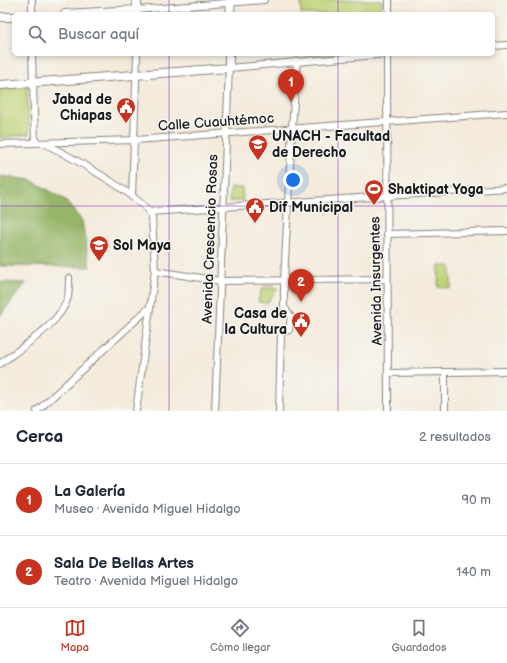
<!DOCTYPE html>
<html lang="es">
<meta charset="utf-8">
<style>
:root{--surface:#fff;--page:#f6f6f7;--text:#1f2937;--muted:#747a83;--line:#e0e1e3;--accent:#c8321e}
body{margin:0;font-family:"Balsamiq Sans",sans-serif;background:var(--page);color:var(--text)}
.you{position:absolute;left:293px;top:180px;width:14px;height:14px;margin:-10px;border:3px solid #fff;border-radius:50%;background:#1a73e8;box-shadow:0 0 0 6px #1a73e833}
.badge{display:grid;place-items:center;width:26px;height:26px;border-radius:50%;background:var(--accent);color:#fff;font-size:13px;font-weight:700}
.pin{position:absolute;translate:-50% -33px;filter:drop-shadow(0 1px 2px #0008)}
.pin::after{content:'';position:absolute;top:21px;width:14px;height:12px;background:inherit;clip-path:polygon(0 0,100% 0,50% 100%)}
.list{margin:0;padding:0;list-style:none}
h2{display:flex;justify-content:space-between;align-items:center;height:52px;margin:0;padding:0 16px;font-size:17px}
h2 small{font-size:13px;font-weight:400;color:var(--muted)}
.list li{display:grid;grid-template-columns:26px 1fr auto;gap:12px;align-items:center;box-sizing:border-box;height:72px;padding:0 16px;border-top:1px solid var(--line)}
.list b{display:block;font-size:15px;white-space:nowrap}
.list p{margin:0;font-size:13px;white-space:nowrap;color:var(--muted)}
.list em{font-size:13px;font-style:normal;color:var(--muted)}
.icon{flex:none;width:22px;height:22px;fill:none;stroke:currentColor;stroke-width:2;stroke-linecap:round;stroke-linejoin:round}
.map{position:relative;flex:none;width:507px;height:411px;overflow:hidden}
.search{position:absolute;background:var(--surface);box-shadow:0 2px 6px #0003;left:12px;right:12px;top:12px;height:44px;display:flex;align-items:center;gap:10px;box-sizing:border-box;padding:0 14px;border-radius:6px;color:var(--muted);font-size:15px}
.sheet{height:196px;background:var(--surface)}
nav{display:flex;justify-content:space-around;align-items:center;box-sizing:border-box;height:56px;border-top:1px solid var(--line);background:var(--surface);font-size:11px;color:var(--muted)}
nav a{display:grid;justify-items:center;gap:2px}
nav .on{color:var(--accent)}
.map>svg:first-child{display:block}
</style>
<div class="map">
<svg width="507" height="411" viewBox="0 0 507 411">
<rect width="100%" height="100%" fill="#f6f6f2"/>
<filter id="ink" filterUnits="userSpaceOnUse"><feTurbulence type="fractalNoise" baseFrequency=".025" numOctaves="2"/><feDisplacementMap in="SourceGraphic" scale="8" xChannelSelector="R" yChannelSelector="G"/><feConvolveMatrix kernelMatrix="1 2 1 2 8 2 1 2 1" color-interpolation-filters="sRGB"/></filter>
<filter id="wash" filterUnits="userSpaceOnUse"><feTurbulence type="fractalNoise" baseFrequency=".012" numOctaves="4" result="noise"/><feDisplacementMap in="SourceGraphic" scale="16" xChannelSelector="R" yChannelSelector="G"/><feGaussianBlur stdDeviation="0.9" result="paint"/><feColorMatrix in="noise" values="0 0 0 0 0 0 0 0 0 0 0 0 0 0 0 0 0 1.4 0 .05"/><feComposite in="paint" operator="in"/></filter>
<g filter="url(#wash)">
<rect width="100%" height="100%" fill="#f4ebdc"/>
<!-- green -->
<g fill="#bfd377" stroke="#6e784a">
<polygon points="301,0 382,0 381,14 301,14"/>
<polygon points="300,54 342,54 300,57"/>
<polygon points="27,86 29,134 0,138 0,89"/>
<polygon points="230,188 242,188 243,201 230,201"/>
<polygon points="439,266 451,266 451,288 438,287"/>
<polygon points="262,288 278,288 267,303 258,302"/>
</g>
<!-- forest -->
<g fill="#97b568" stroke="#5a6842">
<polygon points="0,176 31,180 64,199 82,221 90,267 0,266"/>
<polygon points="0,282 26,283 0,316"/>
</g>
</g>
<g filter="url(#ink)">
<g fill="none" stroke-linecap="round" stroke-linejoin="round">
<!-- minor casing -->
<g stroke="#88847c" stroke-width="8">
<g id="minor">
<polyline points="32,0 32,14"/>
<polyline points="137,14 137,10 264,0"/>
<polyline points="389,14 389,0"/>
<polyline points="493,46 507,45"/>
<polyline points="32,54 35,143"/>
<polyline points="387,54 388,411"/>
<polyline points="0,144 135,140 507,113"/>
<path d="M46,144C67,155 145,197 152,217L155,271L136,411"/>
<polyline points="132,197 137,54"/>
<polyline points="150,212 507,188"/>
<polyline points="387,234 507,231"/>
<polyline points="155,271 221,281 387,279"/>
<path d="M0,364C21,347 61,324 68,297C69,291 69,284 69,278"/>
<polyline points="389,373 507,371"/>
<polyline points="37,411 150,307"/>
<polyline points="215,411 229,68 387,54"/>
<polyline points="279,411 281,333 289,330 291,317 284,307 284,281 292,128 297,61"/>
<polyline points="445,411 445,372"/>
</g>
</g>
<!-- major casing -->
<g stroke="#88847c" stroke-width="10">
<g id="major">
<polyline points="65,14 137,10 137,0"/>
<polyline points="230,14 231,0"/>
<polyline points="0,17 14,17"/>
<polyline points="0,85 229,68 229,54"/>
</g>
</g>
<!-- minor -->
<use href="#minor" stroke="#fff" stroke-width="6"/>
<!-- major -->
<use href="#major" stroke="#fff" stroke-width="8"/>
</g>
</g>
<!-- grid -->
<path fill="none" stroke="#7b2cbf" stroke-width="1" stroke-opacity="0.55" d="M169,0V14M338,0V14M169,54V411M338,54V411M0,206H507"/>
<!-- icons -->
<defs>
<g id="civic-pin" transform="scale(1)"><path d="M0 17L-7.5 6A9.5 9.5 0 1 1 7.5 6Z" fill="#c8321e" stroke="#f6f6f2"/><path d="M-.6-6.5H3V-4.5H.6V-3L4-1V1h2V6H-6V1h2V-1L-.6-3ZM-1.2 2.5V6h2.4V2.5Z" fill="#fff"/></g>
<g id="university-pin" transform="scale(1)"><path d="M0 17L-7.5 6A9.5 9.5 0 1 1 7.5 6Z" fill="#c8321e" stroke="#f6f6f2"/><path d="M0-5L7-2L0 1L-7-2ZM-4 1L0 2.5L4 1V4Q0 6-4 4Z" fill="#fff"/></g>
<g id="stadium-pin" transform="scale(1)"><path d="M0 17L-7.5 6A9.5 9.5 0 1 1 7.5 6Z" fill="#c8321e" stroke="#f6f6f2"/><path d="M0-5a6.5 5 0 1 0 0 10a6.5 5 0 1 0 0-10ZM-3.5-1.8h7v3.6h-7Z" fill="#fff"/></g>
<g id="school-pin" transform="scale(1)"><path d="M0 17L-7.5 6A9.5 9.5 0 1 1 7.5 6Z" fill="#c8321e" stroke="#f6f6f2"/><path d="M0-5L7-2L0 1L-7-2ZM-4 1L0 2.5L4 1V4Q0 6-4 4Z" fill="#fff"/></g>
</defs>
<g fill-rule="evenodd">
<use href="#civic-pin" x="126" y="107"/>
<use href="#university-pin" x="258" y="144"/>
<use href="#stadium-pin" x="374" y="189"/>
<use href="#civic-pin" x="255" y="207"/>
<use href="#school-pin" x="99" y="245"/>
<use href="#civic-pin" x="301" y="321"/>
</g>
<g text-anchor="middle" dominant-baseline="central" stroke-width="3" stroke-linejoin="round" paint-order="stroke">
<!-- poi labels -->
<g font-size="14" font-weight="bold" fill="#1c1c1c" stroke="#f6f6f2" text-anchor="start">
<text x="112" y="99" text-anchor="end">Jabad de<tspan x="112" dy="16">Chiapas</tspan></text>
<text x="272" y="136">UNACH - Facultad<tspan x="272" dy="16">de Derecho</tspan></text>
<text x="388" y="189">Shaktipat Yoga</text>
<text x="269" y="207">Dif Municipal</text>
<text x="113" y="245">Sol Maya</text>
<text x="287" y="313" text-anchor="end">Casa de<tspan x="287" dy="16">la Cultura</tspan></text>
</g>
<!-- street labels -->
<g font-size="14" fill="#1c1c1c" stroke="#f6f6f2">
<text transform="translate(216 122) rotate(-4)">Calle Cuauhtémoc</text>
<text transform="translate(210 239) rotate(-88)">Avenida Crescencio Rosas</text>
<text transform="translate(376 281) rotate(-91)">Avenida Insurgentes</text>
</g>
</g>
</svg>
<div class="you"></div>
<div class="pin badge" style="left:291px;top:102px">1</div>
<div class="pin badge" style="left:301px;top:302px">2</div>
<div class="search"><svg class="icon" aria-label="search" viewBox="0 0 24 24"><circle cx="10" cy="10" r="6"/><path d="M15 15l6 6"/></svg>Buscar aquí</div>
</div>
<section class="sheet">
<h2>Cerca<small>2 resultados</small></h2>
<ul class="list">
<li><span class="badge">1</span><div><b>La Galería</b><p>Museo · Avenida Miguel Hidalgo</p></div><em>90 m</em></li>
<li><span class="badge">2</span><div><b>Sala De Bellas Artes</b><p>Teatro · Avenida Miguel Hidalgo</p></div><em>140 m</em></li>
</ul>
</section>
<nav>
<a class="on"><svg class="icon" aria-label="map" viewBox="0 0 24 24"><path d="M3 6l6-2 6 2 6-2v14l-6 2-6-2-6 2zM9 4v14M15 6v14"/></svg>Mapa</a>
<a><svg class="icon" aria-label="directions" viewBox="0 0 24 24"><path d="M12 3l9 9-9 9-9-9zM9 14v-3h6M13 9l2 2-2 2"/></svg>Cómo llegar</a>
<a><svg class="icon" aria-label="saved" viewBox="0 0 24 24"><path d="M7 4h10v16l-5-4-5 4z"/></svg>Guardados</a>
</nav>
